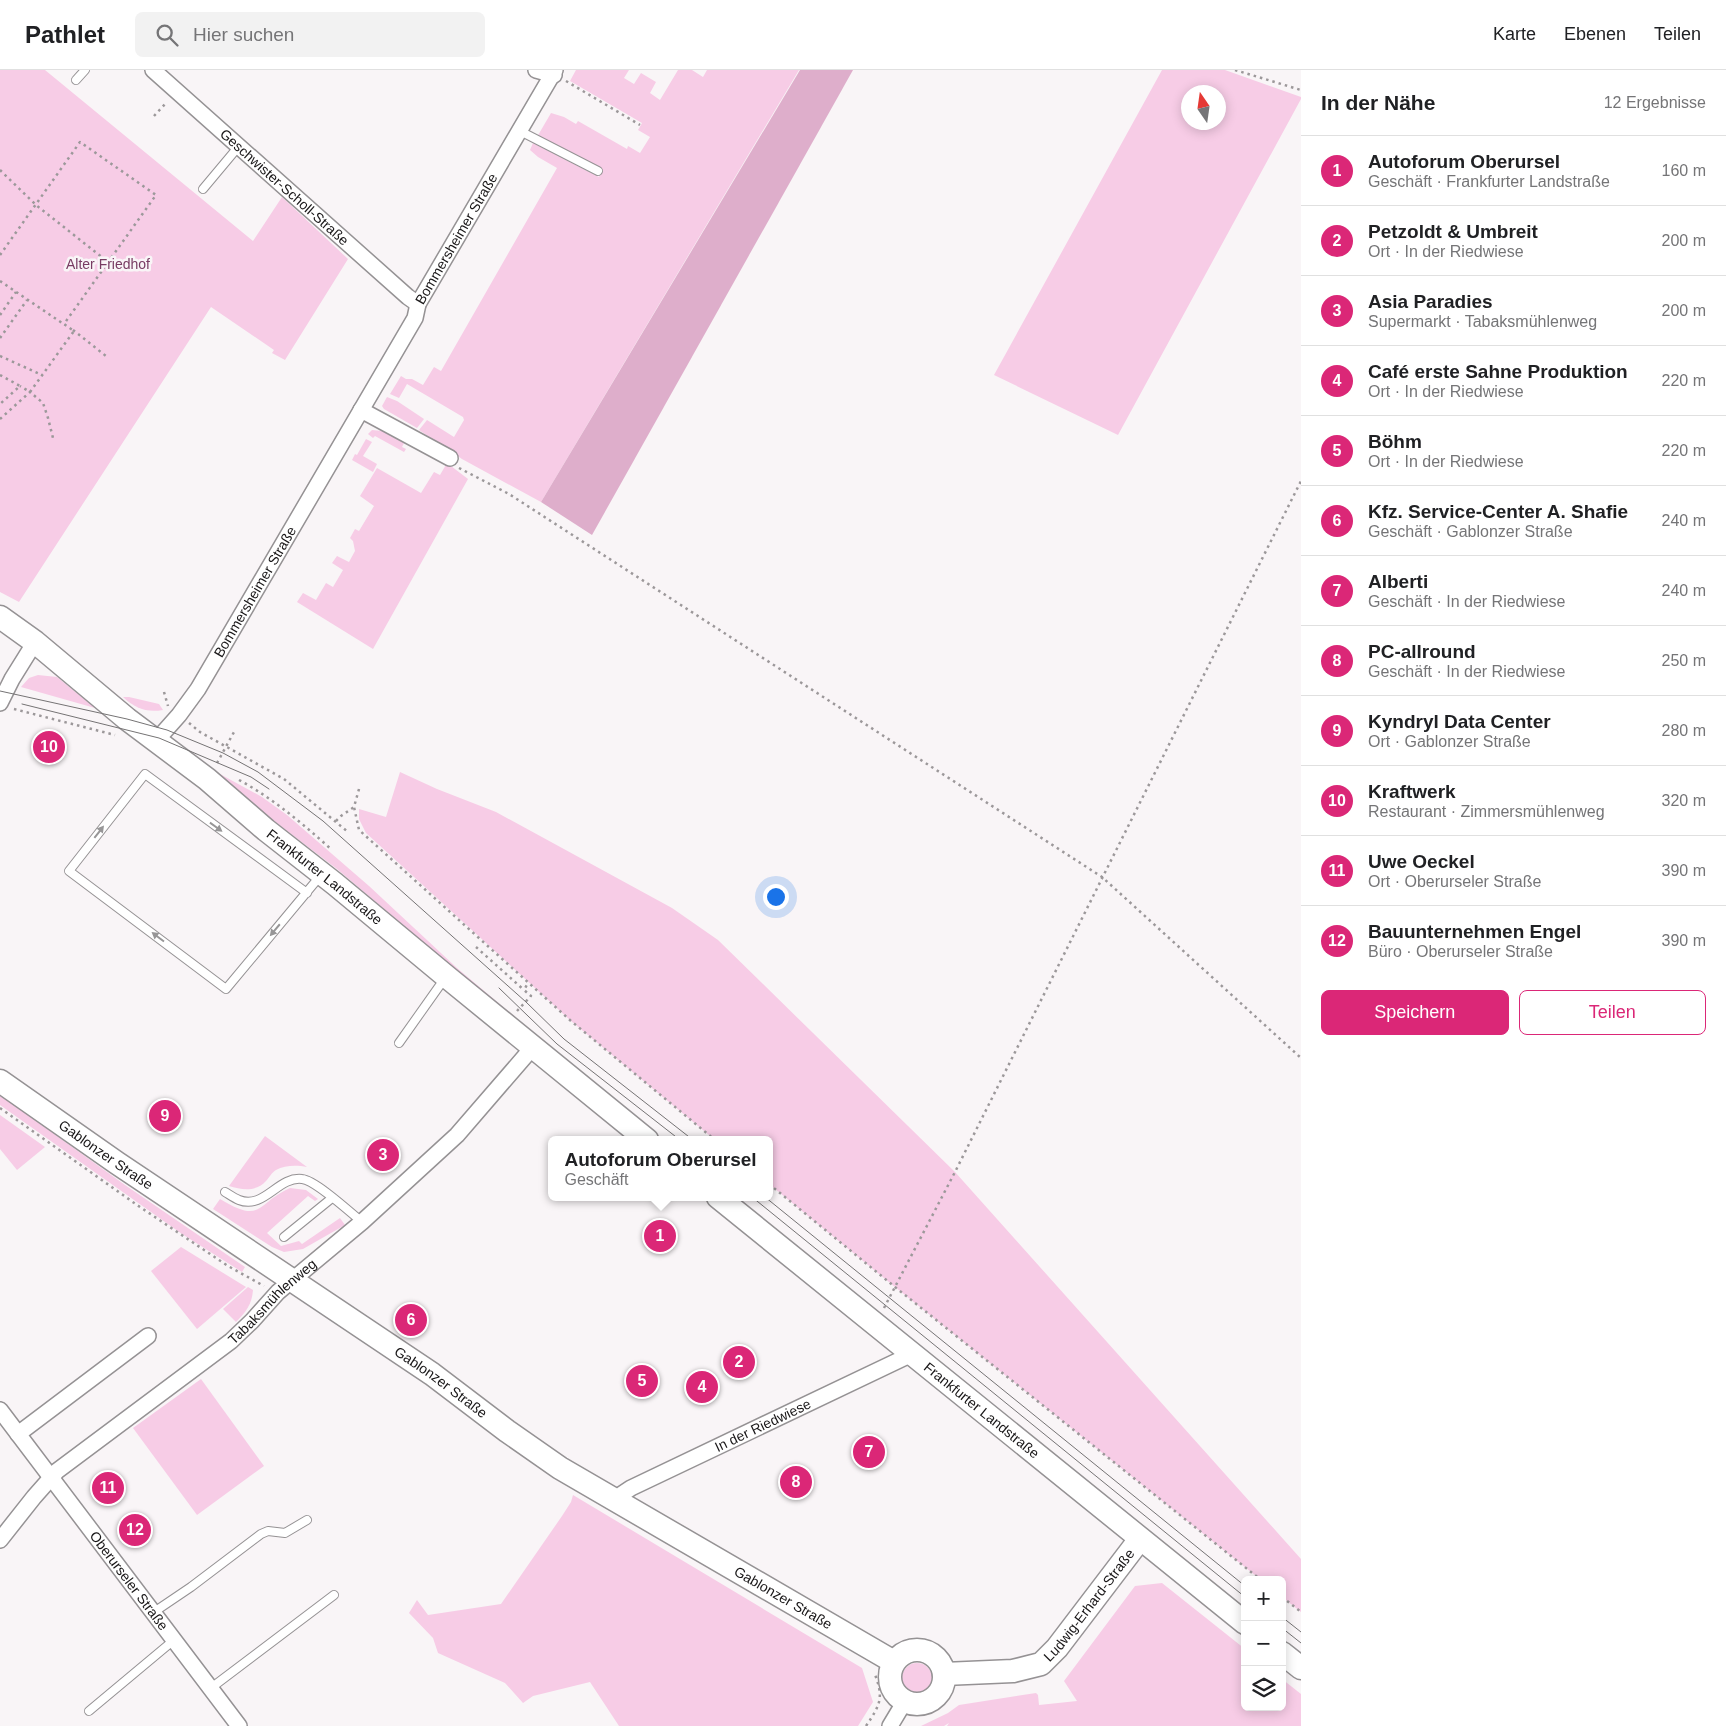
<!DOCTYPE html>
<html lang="de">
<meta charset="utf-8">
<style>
:root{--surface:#fff;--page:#f2f2f2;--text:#202124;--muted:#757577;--line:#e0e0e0;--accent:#db2777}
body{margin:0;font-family:Arial,sans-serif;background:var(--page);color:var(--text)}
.controls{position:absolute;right:15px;bottom:15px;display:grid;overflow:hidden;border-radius:8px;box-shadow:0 2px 12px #0003}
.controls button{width:45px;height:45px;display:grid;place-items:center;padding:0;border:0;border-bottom:1px solid var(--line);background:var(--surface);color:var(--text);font:25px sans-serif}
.compass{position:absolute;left:1181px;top:15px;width:45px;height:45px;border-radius:50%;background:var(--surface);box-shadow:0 2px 12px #0003;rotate:347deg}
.you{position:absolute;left:775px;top:826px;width:18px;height:18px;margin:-12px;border:4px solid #fff;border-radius:50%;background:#1a73e8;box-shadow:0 0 0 8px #1a73e833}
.badge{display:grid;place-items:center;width:32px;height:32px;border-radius:50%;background:var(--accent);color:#fff;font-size:16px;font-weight:700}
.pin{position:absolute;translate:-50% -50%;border:2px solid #fff;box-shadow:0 1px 5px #0006}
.popup{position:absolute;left:548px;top:1066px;width:225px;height:65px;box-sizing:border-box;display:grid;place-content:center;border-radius:8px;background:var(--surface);filter:drop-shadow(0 1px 4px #0005);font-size:16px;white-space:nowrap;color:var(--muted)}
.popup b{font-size:19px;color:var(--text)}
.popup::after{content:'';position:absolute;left:50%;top:100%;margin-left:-10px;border:10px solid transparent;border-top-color:var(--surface)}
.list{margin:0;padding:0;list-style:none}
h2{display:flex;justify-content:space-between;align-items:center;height:65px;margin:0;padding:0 20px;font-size:21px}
h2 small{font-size:16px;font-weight:400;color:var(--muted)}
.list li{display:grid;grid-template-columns:32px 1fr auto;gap:15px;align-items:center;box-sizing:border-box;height:70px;padding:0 20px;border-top:1px solid var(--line)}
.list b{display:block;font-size:19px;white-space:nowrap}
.list p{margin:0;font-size:16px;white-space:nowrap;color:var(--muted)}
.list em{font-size:16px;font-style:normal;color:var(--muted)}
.actions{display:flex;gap:10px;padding:15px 20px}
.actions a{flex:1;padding:11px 0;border:1px solid var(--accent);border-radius:8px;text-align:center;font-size:18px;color:var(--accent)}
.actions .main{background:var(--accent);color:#fff}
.icon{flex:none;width:28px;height:28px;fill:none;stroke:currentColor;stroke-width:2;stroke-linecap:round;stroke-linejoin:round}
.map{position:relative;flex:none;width:1301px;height:1656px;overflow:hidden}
header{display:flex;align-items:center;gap:30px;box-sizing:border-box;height:70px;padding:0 25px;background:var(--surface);border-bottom:1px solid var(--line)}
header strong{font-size:24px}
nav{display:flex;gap:28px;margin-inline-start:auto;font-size:18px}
.search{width:350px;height:45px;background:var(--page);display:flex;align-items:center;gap:12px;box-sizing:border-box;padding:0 18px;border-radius:8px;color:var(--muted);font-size:19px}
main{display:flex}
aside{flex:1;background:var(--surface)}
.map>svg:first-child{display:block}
</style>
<header>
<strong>Pathlet</strong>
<div class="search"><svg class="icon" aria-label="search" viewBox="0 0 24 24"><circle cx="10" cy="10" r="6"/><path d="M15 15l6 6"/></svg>Hier suchen</div>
<nav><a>Karte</a><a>Ebenen</a><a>Teilen</a></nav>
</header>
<main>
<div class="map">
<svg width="1301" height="1656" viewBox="0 0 1301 1656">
<rect width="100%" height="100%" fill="#f9f5f7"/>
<!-- green -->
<g fill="#f7cce6" fill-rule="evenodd">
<polygon points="0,0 45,0 253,171 282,127 348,189 285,290 272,283 274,280 211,237 19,532 0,522"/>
<polygon points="576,0 629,0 624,8 634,14 641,3 656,12 650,23 660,30 678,0 692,0 703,7 707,0 799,0 541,432 462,389 419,360 427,350 454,367 464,350 463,347 407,314 399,328 390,324 401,306 406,309 412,309 423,315 434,297 441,301 557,98 538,87 530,80 533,73 599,107 602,100 537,67 551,43 564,47 576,54 578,51 627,79 628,76 640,83 650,67 638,60 642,53 570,11"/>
<path d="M1162,0H1225L1301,27V29L1118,365L994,305ZM1188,22H1218V52H1188Z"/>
<polygon points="387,327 397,331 424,349 417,358 384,339 382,336"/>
<polygon points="372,360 382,361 404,373 402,377 406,379 404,382 375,366 373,368 368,364"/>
<polygon points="366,369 372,372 363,386 377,394 373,402 352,390 355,384 357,385"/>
<polygon points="447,393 468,409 373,579 297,532 303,523 316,530 326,513 333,517 343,500 332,493 337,486 349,492 355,481 353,471 350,468 355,459 359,461 374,436 360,426 377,398 421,423 434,402 440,405"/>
<polygon points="38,605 57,607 95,638 21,617 29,608"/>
<path d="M123,627H129L159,634L163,640C146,643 135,638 123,627Z"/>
<polygon points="400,702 437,719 496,742 672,838 718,870 955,1102 1301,1489 1301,1542 1282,1527 1282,1510 1261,1510 895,1217 769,1114 769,1070 715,1070 571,951 366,763 359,749 359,739 386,747"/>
<polygon points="220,704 262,727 287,745 369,816 457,898 515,947 512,948 337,799 257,738 218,705"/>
<polygon points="0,1025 125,1115 245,1197 242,1202 182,1164 0,1035"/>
<polygon points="0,1045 45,1077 17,1100 0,1079"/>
<path d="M265,1066L307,1097C297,1095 285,1095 276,1100C272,1102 269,1108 266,1111C256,1122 242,1120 229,1116Z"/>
<path d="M290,1118L306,1120L318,1129L315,1131L308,1126L267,1163L281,1176L299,1171L302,1174L340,1148L345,1155L303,1179L284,1182L272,1177L213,1139L220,1129C263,1155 256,1133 290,1118Z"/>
<polygon points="181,1177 246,1217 197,1259 151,1201"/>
<path d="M248,1217L253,1220C252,1234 246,1242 236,1252L223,1239Z"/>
<polygon points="201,1309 264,1396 197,1445 133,1358"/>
<polygon points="573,1425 862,1598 873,1632 858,1656 619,1656 590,1612 533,1626 523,1633 505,1613 438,1583 433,1568 409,1543 417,1530 428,1545 501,1534 562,1446 571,1432"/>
<polygon points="1162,1513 1245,1579 1245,1637 1282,1637 1282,1609 1301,1624 1301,1656 947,1656 949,1653 944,1656 921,1656 948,1643 959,1635 1036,1623 1038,1625 1039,1635 1077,1631 1064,1611 1135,1516"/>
<circle cx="917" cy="1608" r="15"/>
</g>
<!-- forest -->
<polygon fill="#deaecb" points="800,0 853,0 592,465 541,432"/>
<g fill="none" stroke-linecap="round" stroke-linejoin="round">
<!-- lane casing -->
<g stroke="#959294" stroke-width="10">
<g id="lane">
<polyline points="76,10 85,0"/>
<polyline points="520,61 598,101"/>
<polyline points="203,119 239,76"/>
<polyline points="307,823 145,704 69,801 226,919 321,805"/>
<polyline points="399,973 445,908"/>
<path d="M225,1122C230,1125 234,1128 239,1130C264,1140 278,1106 302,1109C315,1110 350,1142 362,1152"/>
<polyline points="284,1167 332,1128"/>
<polyline points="154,1542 191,1517 261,1464 268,1461 285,1463 307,1450"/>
<polyline points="211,1618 334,1525"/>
<polyline points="89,1641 174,1570"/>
</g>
</g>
<!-- street casing -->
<g stroke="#959294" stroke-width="18">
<g id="street">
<path id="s1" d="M153,0L408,227L418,234"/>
<polyline points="536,0 554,5"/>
<polyline points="361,340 450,388"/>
<polyline points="0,633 12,609 35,572"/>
<path id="s2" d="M155,672L179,645L198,619L415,248L418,234L555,0"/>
<path id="s3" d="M0,1340L239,1656"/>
<polyline points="18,1364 148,1266"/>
<path id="s4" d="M616,1431L622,1424L631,1418L912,1284"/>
<path id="s5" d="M0,1470L34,1427L57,1401L231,1271L252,1251L278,1222L362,1152L457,1065L533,977"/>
<polyline points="890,1656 905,1631"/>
</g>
</g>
<!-- secondary casing -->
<g stroke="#959294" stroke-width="25">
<g id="secondary">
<path id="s6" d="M0,547L35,572L127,649L207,709L266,760L335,814L447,907L647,1070"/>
<path id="s7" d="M0,1011L117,1093L432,1304L507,1361L560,1398L894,1592"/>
<path id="s8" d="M718,1127L1245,1553"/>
<circle cx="917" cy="1607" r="27"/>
<polyline points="1282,1583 1301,1598"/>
<path id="s9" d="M944,1604L1013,1601L1041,1594L1057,1578L1140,1469"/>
</g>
</g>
<!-- path -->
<g stroke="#9c989a" stroke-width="2.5" stroke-dasharray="2.5 4" stroke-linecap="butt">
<polyline points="1235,0 1301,20"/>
<polyline points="566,11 640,55"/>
<polyline points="154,46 167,32"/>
<polyline points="0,100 36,135 108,192"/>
<polyline points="0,185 80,72 156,125 64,254 74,261 30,322 20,316"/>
<polyline points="0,211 65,255"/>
<polyline points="0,245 16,222"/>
<polyline points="73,260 106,286"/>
<polyline points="0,268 27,230"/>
<polyline points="0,286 42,305"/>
<polyline points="0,305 20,316 0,334"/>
<polyline points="0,349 30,322 43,333 48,348 53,368"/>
<polyline points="459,398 509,424 1102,807 1301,988"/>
<polyline points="164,622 168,636"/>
<polyline points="14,639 115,665"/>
<polyline points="189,653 200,662 284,709 348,762"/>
<polyline points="217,693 234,662"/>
<path d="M239,710C274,729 303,754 332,780"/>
<polyline points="359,719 354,737 359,760 571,951 715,1070"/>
<polyline points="336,751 341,746 354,737"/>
<polyline points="476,877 524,920"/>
<polyline points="517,941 531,926 524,920 528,913"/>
<polyline points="0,1038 137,1135 228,1196 264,1216"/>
<polyline points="769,1114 895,1217 1261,1510"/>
<polyline points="884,1238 955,1102 1301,411"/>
<polyline points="1282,1527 1301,1542"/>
<path d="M866,1656C881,1634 884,1627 874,1602"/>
</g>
<!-- lane -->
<use href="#lane" stroke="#fff" stroke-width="8"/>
<!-- street -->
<use href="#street" stroke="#fff" stroke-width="15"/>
<!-- secondary -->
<use href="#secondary" stroke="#fff" stroke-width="22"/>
<!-- tram -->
<g stroke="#757374" stroke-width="1">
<polyline points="0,621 127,649 167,660 223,683 258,702 323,751 526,932 564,969 693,1070"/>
<polyline points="22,634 159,668 251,707 269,719"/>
<polyline points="499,918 557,974 680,1070"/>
<polyline points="752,1127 1245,1527"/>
<polyline points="765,1127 1245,1516"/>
<polyline points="1282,1547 1301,1562"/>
<polyline points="1282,1558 1301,1573"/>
</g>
</g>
<!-- one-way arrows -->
<defs><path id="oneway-solid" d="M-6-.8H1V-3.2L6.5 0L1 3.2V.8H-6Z" transform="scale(1.25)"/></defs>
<g fill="#979697">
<use href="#oneway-solid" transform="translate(216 757) rotate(36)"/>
<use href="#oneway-solid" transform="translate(99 762) rotate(-52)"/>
<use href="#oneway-solid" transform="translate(275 860) rotate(130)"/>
<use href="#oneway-solid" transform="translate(158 867) rotate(-143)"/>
</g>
<g text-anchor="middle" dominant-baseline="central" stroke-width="5" stroke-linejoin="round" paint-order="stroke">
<!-- street labels -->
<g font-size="14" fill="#181617" stroke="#f9f5f7">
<text stroke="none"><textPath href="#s1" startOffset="176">Geschwister-Scholl-Straße</textPath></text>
<text stroke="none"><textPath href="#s2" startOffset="588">Bommersheimer Straße</textPath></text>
<text stroke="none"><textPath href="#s2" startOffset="181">Bommersheimer Straße</textPath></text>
<text stroke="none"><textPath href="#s6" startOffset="416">Frankfurter Landstraße</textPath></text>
<text stroke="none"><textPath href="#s7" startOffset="129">Gablonzer Straße</textPath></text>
<text stroke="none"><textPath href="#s5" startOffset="364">Tabaksmühlenweg</textPath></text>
<text stroke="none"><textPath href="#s7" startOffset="534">Gablonzer Straße</textPath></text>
<text stroke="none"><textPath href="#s8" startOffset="339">Frankfurter Landstraße</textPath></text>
<text stroke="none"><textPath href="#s4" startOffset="166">In der Riedwiese</textPath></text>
<text stroke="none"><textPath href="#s3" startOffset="214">Oberurseler Straße</textPath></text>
<text stroke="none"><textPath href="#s7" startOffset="939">Gablonzer Straße</textPath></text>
<text stroke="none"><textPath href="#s9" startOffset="174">Ludwig-Erhard-Straße</textPath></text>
</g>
<!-- park labels -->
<g font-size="14" fill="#783c63" stroke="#f9f5f7">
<text x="108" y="194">Alter Friedhof</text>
</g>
</g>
</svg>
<div class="controls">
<button>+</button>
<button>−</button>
<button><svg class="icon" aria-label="layers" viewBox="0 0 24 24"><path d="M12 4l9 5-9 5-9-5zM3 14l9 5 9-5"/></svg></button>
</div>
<svg class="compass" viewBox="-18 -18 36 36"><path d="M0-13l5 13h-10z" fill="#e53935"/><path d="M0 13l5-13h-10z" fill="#757577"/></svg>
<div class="you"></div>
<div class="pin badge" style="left:660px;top:1166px">1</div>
<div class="popup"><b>Autoforum Oberursel</b>Geschäft</div>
<div class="pin badge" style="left:739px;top:1292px">2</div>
<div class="pin badge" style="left:383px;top:1085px">3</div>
<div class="pin badge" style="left:702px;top:1317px">4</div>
<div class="pin badge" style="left:642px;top:1311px">5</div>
<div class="pin badge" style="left:411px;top:1250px">6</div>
<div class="pin badge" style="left:869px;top:1382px">7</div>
<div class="pin badge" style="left:796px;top:1412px">8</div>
<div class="pin badge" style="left:165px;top:1046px">9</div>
<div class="pin badge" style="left:49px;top:677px">10</div>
<div class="pin badge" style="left:108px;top:1418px">11</div>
<div class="pin badge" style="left:135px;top:1460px">12</div>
</div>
<aside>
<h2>In der Nähe<small>12 Ergebnisse</small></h2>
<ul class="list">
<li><span class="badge">1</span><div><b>Autoforum Oberursel</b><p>Geschäft · Frankfurter Landstraße</p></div><em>160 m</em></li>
<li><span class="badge">2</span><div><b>Petzoldt &amp; Umbreit</b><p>Ort · In der Riedwiese</p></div><em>200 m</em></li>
<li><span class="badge">3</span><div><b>Asia Paradies</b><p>Supermarkt · Tabaksmühlenweg</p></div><em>200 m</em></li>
<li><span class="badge">4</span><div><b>Café erste Sahne Produktion</b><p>Ort · In der Riedwiese</p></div><em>220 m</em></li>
<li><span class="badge">5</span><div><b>Böhm</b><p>Ort · In der Riedwiese</p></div><em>220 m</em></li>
<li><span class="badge">6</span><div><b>Kfz. Service-Center A. Shafie</b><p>Geschäft · Gablonzer Straße</p></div><em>240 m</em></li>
<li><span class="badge">7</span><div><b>Alberti</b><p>Geschäft · In der Riedwiese</p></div><em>240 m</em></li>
<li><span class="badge">8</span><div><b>PC-allround</b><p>Geschäft · In der Riedwiese</p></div><em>250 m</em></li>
<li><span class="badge">9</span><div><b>Kyndryl Data Center</b><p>Ort · Gablonzer Straße</p></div><em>280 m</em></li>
<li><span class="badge">10</span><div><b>Kraftwerk</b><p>Restaurant · Zimmersmühlenweg</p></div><em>320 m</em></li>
<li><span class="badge">11</span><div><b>Uwe Oeckel</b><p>Ort · Oberurseler Straße</p></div><em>390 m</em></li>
<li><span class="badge">12</span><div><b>Bauunternehmen Engel</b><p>Büro · Oberurseler Straße</p></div><em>390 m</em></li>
</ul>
<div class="actions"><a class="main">Speichern</a><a>Teilen</a></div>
</aside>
</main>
